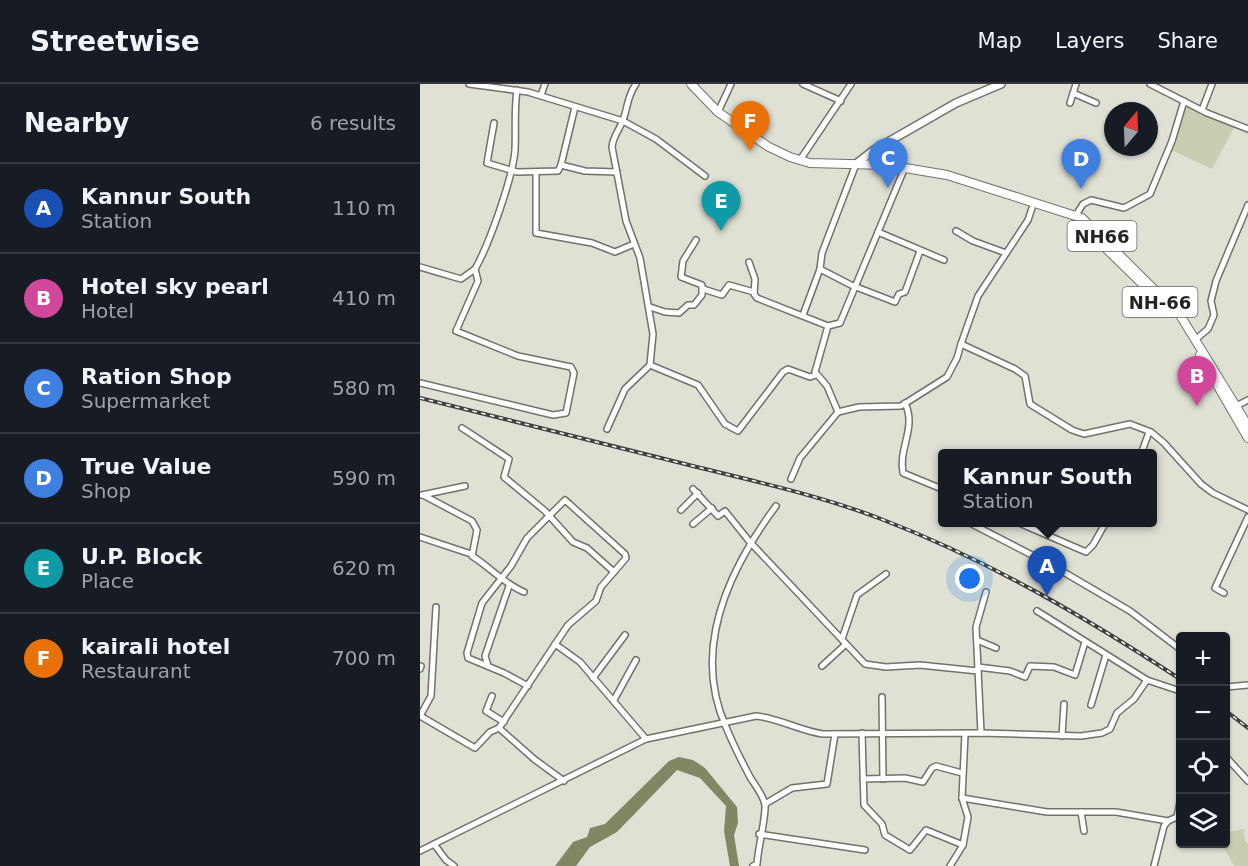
<!DOCTYPE html>
<meta charset="utf-8">
<style>
:root{--surface:#171b24;--page:#20242c;--text:#f1f3f6;--muted:#9ea1a6;--line:#363941;--accent:#99ace0}
body{margin:0;font-family:"DejaVu Sans",sans-serif;background:var(--page);color:var(--text)}
.controls{position:absolute;right:18px;bottom:18px;display:grid;overflow:hidden;border-radius:6px;box-shadow:0 2px 4px #0004}
.controls button{width:54px;height:54px;display:grid;place-items:center;padding:0;border:0;border-bottom:2px solid var(--line);background:var(--surface);color:var(--text);font:30px sans-serif}
.compass{position:absolute;left:684px;top:18px;width:54px;height:54px;border-radius:50%;background:var(--surface);box-shadow:0 2px 4px #0004;rotate:19deg}
.you{position:absolute;left:550px;top:495px;width:21px;height:21px;margin:-15px;border:4px solid #fff;border-radius:50%;background:#1a73e8;box-shadow:0 0 0 9px #1a73e833}
.badge{display:grid;place-items:center;width:39px;height:39px;border-radius:50%;background:var(--accent);color:#fff;font-size:20px;font-weight:700}
.pin{position:absolute;translate:-50% -50px;filter:drop-shadow(0 2px 3px #0008)}
.pin::after{content:'';position:absolute;top:32px;width:21px;height:18px;background:inherit;clip-path:polygon(0 0,100% 0,50% 100%)}
.popup{position:absolute;left:518px;top:365px;width:219px;height:78px;box-sizing:border-box;display:grid;place-content:center;border-radius:6px;background:var(--surface);filter:drop-shadow(0 2px 4px #0005);font-size:20px;white-space:nowrap;color:var(--muted)}
.popup b{font-size:22px;color:var(--text)}
.popup::after{content:'';position:absolute;left:50%;top:100%;margin-left:-12px;border:12px solid transparent;border-top-color:var(--surface)}
.list{margin:0;padding:0;list-style:none}
h2{display:flex;justify-content:space-between;align-items:center;height:78px;margin:0;padding:0 24px;font-size:26px}
h2 small{font-size:20px;font-weight:400;color:var(--muted)}
.list li{display:grid;grid-template-columns:39px 1fr auto;gap:18px;align-items:center;box-sizing:border-box;height:90px;padding:0 24px;border-top:2px solid var(--line)}
.list b{display:block;font-size:22px;white-space:nowrap}
.list p{margin:0;font-size:20px;white-space:nowrap;color:var(--muted)}
.list em{font-size:20px;font-style:normal;color:var(--muted)}
.icon{flex:none;width:33px;height:33px;fill:none;stroke:currentColor;stroke-width:2;stroke-linecap:round;stroke-linejoin:round}
.map{position:relative;flex:none;width:828px;height:782px;overflow:hidden}
header{display:flex;align-items:center;gap:36px;box-sizing:border-box;height:84px;padding:0 30px;background:var(--surface);border-bottom:2px solid var(--line)}
header strong{font-size:28px}
nav{display:flex;gap:33px;margin-inline-start:auto;font-size:21px}
main{display:flex}
aside{flex:1;background:var(--surface)}
.map>svg:first-child{display:block}
</style>
<header>
<strong>Streetwise</strong>
<nav><a>Map</a><a>Layers</a><a>Share</a></nav>
</header>
<main>
<aside>
<h2>Nearby<small>6 results</small></h2>
<ul class="list">
<li><span class="badge" style="background:#1a4fb4">A</span><div><b>Kannur South</b><p>Station</p></div><em>110 m</em></li>
<li><span class="badge" style="background:#d1479c">B</span><div><b>Hotel sky pearl</b><p>Hotel</p></div><em>410 m</em></li>
<li><span class="badge" style="background:#3f7fe0">C</span><div><b>Ration Shop</b><p>Supermarket</p></div><em>580 m</em></li>
<li><span class="badge" style="background:#3f7fe0">D</span><div><b>True Value</b><p>Shop</p></div><em>590 m</em></li>
<li><span class="badge" style="background:#0f9aa8">E</span><div><b>U.P. Block</b><p>Place</p></div><em>620 m</em></li>
<li><span class="badge" style="background:#e8710a">F</span><div><b>kairali hotel</b><p>Restaurant</p></div><em>700 m</em></li>
</ul>
</aside>
<div class="map">
<svg width="828" height="782" viewBox="0 0 828 782">
<rect width="100%" height="100%" fill="#dfe1d5"/>
<!-- green -->
<g fill="#c9ceb2">
<polygon points="766,20 814,44 792,85 751,66"/>
<polygon points="824,745 825,757 828,760 828,782 814,782 802,760 806,760 806,748"/>
</g>
<!-- water -->
<polygon fill="#818763" points="259,673 273,676 285,684 317,723 318,739 314,751 319,782 310,782 304,747 306,722 280,694 257,686 197,748 170,763 156,782 135,782 153,758 167,753 170,744 185,740 249,677"/>
<g fill="none" stroke-linecap="round" stroke-linejoin="round">
<!-- minor casing -->
<g stroke="#717268" stroke-width="8">
<g id="minor">
<polyline points="49,0 108,8 203,37 236,55 285,92"/>
<polyline points="383,0 421,17"/>
<polyline points="730,0 787,29 828,45"/>
<polyline points="653,9 676,19"/>
<polyline points="121,11 125,0"/>
<polyline points="650,19 656,0"/>
<polyline points="782,26 792,0"/>
<polyline points="298,28 311,0"/>
<polyline points="74,39 67,79 97,88 138,87 141,81 165,87 197,88"/>
<polyline points="380,76 431,0"/>
<polyline points="436,80 402,169 400,185 431,201 475,218 479,210 485,208 500,167"/>
<polyline points="141,81 155,23"/>
<polyline points="483,88 420,239 408,242 395,288 407,302 418,328 439,323 481,322 527,293 537,274 541,260"/>
<polyline points="116,89 116,149 172,159 195,168 214,160"/>
<polyline points="612,124 608,136 558,212 541,260 595,285 605,292 610,320 652,346 664,350 710,340 731,348 744,359 781,400 793,409 828,426"/>
<polyline points="656,131 663,120 671,116 704,124 730,110 752,57 764,17"/>
<polyline points="536,147 553,157 586,169"/>
<polyline points="458,148 524,176"/>
<polyline points="329,178 335,195 334,210 337,214 408,242"/>
<polyline points="0,183 41,195 55,185"/>
<polyline points="283,205 302,211 309,201 334,208"/>
<polyline points="230,223 245,228 259,229 268,221 274,221 282,211 282,201 261,193 263,177 276,156"/>
<polyline points="383,231 400,185"/>
<polyline points="776,255 788,245 794,231 791,217 796,197 828,121"/>
<polyline points="230,281 278,301 305,340 318,347 363,288 368,285 390,293 396,291"/>
<path d="M0,299L133,331L146,329L154,289L151,283L98,272L36,247L58,197L55,185C69,161 93,93 95,66C96,46 94,26 97,6"/>
<path d="M485,319C497,344 478,364 483,389L522,405"/>
<polyline points="816,322 828,316"/>
<polyline points="42,344 89,375 84,393 125,427 153,458 167,464 194,488"/>
<path d="M187,345L205,305L230,281L233,250L220,174L206,137L192,63C193,52 199,47 203,36C208,23 207,12 216,0"/>
<polyline points="721,370 729,348"/>
<polyline points="371,395 380,374 418,328"/>
<polyline points="273,405 298,432 305,427 329,457 445,580 466,583 500,581 558,587"/>
<polyline points="2,411 45,402"/>
<path d="M3,411L52,437L57,446L52,472C70,483 84,500 104,508"/>
<polyline points="261,426 278,409"/>
<polyline points="548,438 635,483 710,527 760,565"/>
<polyline points="597,438 666,468 673,461 686,438"/>
<polyline points="273,440 292,424"/>
<polyline points="0,453 51,470"/>
<polyline points="804,509 795,504 828,433"/>
<polyline points="617,527 727,596"/>
<polyline points="422,555 437,511 466,490"/>
<polyline points="557,556 576,564"/>
<polyline points="135,560 160,578 226,655"/>
<polyline points="68,582 65,572 89,502"/>
<polyline points="402,582 426,560"/>
<polyline points="558,583 590,587 605,593 610,582 634,583 655,591 665,558"/>
<polyline points="0,585 1,582"/>
<polyline points="173,594 205,551"/>
<polyline points="806,603 828,601"/>
<polyline points="72,612 66,627 84,638"/>
<polyline points="462,613 463,695"/>
<polyline points="194,616 216,576"/>
<polyline points="671,621 686,571"/>
<polyline points="0,632 11,612 16,523"/>
<polyline points="2,633 55,664 70,648 79,644 148,541 176,517 181,503 206,474 205,470 145,416 107,454 91,482 62,519 47,569 48,574 84,589 108,602"/>
<polyline points="79,644 114,675 144,697"/>
<polyline points="442,649 444,721 462,740 465,751 490,766 506,746 543,761"/>
<polyline points="561,649 556,543 566,508"/>
<polyline points="642,652 644,620"/>
<polyline points="806,673 828,697"/>
<polyline points="443,695 485,694 503,698 512,684 516,682 542,689"/>
<polyline points="542,714 627,728 696,728 748,737 757,733 760,718"/>
<polyline points="345,720 372,704 407,700 415,650"/>
<polyline points="661,728 664,747"/>
<polyline points="339,750 445,766"/>
<polyline points="14,760 26,776 34,782"/>
<path d="M0,767L226,655L336,632C359,634 380,647 403,650L561,649L661,652L682,649L690,645L697,629L714,615L727,596L760,607"/>
<path d="M333,782L337,780C338,764 346,733 345,721C344,712 334,700 330,693C321,676 313,660 306,643C271,565 309,485 356,422"/>
<polyline points="530,782 543,761 548,733 542,714 545,650"/>
<polyline points="734,782 744,742 748,737"/>
</g>
</g>
<!-- major casing -->
<g stroke="#717268" stroke-width="10">
<polyline id="major" points="436,80 454,66 536,19 581,0"/>
</g>
<!-- highway casing -->
<g stroke="#717268" stroke-width="10">
<g id="highway">
<polyline points="271,0 298,28 349,63 370,73 390,79 467,81 527,91 662,134 760,231 828,342"/>
<polyline points="660,139 752,229"/>
<polyline points="780,271 828,354"/>
</g>
</g>
<!-- minor -->
<use href="#minor" stroke="#fff" stroke-width="5"/>
<!-- major -->
<use href="#major" stroke="#fff" stroke-width="7"/>
<!-- highway -->
<use href="#highway" stroke="#fff" stroke-width="8"/>
<!-- rail casing -->
<g stroke="#40413c" stroke-width="4">
<g id="rail">
<path d="M0,314C90,336 179,359 269,381C333,397 399,411 461,435C568,476 665,533 760,595"/>
<polyline points="806,627 828,644"/>
</g>
</g>
<!-- rail -->
<use href="#rail" stroke="#fff" stroke-width="1.5" stroke-dasharray="4.5" stroke-linecap="butt"/>
</g>
<g text-anchor="middle" dominant-baseline="central" stroke-width="6" stroke-linejoin="round" paint-order="stroke">
<!-- shield labels -->
<g fill="#fff" stroke="#666664" stroke-width="1.5">
<rect x="647.5" y="137" width="69" height="30" rx="4.5"/>
<rect x="702.5" y="203" width="75" height="30" rx="4.5"/>
</g>
<g font-size="18" font-weight="bold" fill="#242521">
<text x="682" y="152">NH66</text>
<text x="740" y="218">NH-66</text>
</g>
</g>
</svg>
<div class="controls">
<button>+</button>
<button>−</button>
<button><svg class="icon" aria-label="locate" viewBox="0 0 24 24"><circle cx="12" cy="12" r="6"/><path d="M12 2v4M12 18v4M2 12h4M18 12h4"/></svg></button>
<button><svg class="icon" aria-label="layers" viewBox="0 0 24 24"><path d="M12 4l9 5-9 5-9-5zM3 14l9 5 9-5"/></svg></button>
</div>
<svg class="compass" viewBox="-18 -18 36 36"><path d="M0-13l5 13h-10z" fill="#e53935"/><path d="M0 13l5-13h-10z" fill="#9ea1a6"/></svg>
<div class="you"></div>
<div class="pin badge" style="left:627px;top:512px;background:#1a4fb4">A</div>
<div class="popup"><b>Kannur South</b>Station</div>
<div class="pin badge" style="left:777px;top:322px;background:#d1479c">B</div>
<div class="pin badge" style="left:468px;top:104px;background:#3f7fe0">C</div>
<div class="pin badge" style="left:661px;top:105px;background:#3f7fe0">D</div>
<div class="pin badge" style="left:301px;top:147px;background:#0f9aa8">E</div>
<div class="pin badge" style="left:330px;top:67px;background:#e8710a">F</div>
</div>
</main>
